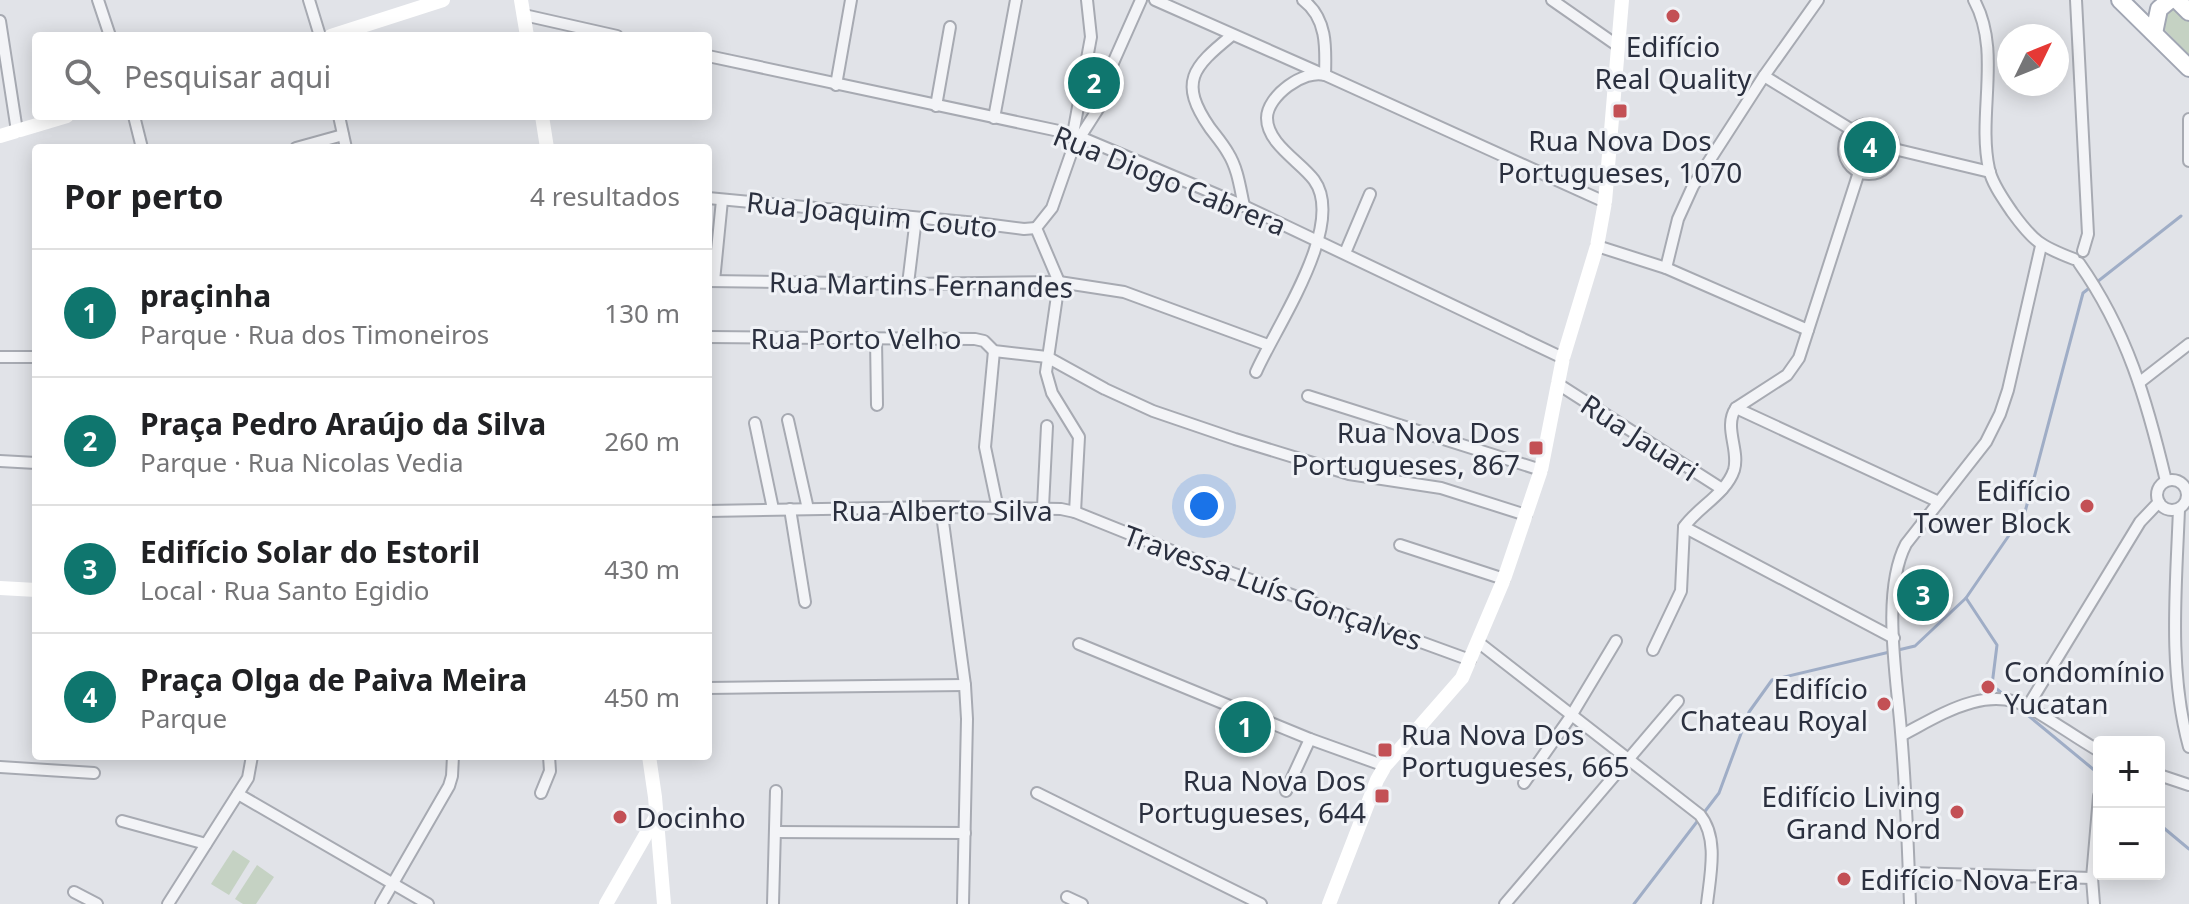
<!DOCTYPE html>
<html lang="pt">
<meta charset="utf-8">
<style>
:root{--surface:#fff;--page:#f2f2f2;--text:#202124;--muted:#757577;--line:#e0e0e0;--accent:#0f766e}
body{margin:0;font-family:"Noto Sans",sans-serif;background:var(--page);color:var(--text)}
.controls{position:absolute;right:24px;bottom:24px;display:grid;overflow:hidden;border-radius:8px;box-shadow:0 4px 20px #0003}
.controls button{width:72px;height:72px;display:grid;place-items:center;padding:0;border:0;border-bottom:2px solid var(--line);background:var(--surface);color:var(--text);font:40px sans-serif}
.compass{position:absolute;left:1997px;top:24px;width:72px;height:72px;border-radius:50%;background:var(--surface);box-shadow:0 4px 20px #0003;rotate:47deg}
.you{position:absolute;left:1204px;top:506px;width:28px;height:28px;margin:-20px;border:6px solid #fff;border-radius:50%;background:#1a73e8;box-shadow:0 0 0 12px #1a73e833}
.badge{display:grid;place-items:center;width:52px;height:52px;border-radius:50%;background:var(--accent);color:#fff;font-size:26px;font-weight:700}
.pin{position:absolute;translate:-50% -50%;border:4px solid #fff;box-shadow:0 2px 8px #0006}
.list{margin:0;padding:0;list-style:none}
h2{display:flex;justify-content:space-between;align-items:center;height:104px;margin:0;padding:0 32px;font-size:34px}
h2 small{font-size:26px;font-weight:400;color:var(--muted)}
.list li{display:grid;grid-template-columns:52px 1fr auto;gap:24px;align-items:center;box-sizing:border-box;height:128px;padding:0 32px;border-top:2px solid var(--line)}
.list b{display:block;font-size:30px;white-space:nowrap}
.list p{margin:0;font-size:26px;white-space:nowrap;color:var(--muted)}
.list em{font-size:26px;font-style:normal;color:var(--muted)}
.icon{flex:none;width:44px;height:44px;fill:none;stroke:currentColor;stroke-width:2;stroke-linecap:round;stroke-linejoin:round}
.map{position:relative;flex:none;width:2189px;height:904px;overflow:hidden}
.search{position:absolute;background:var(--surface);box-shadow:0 4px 20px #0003;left:32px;top:32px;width:680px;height:88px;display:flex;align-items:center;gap:20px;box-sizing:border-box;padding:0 28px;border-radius:8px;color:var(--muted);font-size:30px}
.panel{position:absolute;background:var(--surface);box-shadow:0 4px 20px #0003;left:32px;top:144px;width:680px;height:616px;border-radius:8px}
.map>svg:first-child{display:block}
</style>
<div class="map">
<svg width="2189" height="904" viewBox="0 0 2189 904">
<rect width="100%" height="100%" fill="#e1e3e8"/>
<!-- green -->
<g fill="#c5d2c3">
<polygon points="2168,6 2177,8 2189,19 2189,55 2161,26"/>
<polygon points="233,850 250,861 229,895 211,884"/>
<polygon points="257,865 274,877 256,904 243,904 235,899"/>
</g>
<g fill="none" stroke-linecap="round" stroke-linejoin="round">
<!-- stream -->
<g stroke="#9fadc6" stroke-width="3">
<polyline points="1966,598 1997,645 1992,685 2004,695"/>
<polyline points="2019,708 2099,774"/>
<polyline points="2159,824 2189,849"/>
<polyline points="1634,904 1719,793 1749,712 1772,680 1915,646 1966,598 2025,512 2083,293 2181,216"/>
</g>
<!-- street casing -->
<g stroke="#a7aab2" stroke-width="14">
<g id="street">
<polyline points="98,0 110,36"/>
<polyline points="309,0 320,36"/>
<polyline points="1155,0 1320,73"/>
<path d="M1303,0C1327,18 1326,47 1325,75"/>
<polyline points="1552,0 1618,46"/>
<path d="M1974,0C2002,51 1977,114 1989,169C1992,184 2004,200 2012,212C2033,241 2040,246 2074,259"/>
<polyline points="2076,0 2088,234 2083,251"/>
<polyline points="524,15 617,36"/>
<polyline points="0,21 17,131"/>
<path d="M1231,36C1193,67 1178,82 1210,128C1216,136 1223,144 1228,153C1238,169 1240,188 1244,206"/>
<polyline points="708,56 1073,134 1244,206 1563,358"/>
<polyline points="1764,76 1852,130"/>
<polyline points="836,85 851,0"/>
<polyline points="936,106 950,27"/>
<polyline points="134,116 142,148"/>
<polyline points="339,116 346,148"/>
<polyline points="994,118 1016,0"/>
<polyline points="2189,119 2189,161"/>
<circle cx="1869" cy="149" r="25"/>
<polyline points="1073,134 1091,37 1087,0"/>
<polyline points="296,148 343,135"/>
<polyline points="1894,149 1990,172"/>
<polyline points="708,198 977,223 1024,229 1036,228"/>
<polyline points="1597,246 1666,268 1808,330"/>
<polyline points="1345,253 1370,194"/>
<path d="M2079,263C2127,331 2147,401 2166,481"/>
<polyline points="1666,268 1678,219 1693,186 1764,76 1818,0"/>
<polyline points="708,281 908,284 1059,282 1124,292 1268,345"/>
<polyline points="714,281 722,200"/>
<polyline points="908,284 916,218"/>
<polyline points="708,337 975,339 984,341 994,351 1047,357 1105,389 1153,411 1235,439 1349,474 1441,488 1526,515"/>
<polyline points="876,339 877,405"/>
<polyline points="994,351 985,447 998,509"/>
<polyline points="0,357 36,357"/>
<path d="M1256,372C1275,328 1347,225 1314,180C1301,162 1267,144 1267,118C1267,96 1304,69 1325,75L1605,202"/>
<polyline points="2140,382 2189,344"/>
<polyline points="1558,384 1722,489"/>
<polyline points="1308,396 1541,470"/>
<polyline points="1736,408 1939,502"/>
<polyline points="788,420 808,509"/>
<polyline points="755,423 773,509"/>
<polyline points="0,461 36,463"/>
<circle cx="2172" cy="495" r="15"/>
<polyline points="941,507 965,685 967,719 963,904"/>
<polyline points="1043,507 1047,426"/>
<polyline points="790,509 805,602"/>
<path d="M2179,509C2176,588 2168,670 2189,747"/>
<polyline points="708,511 941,507 1061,509 1075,512 1177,553 1470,660"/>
<polyline points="1075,512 1079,437 1052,393 1046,372 1059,282 1036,228 1052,208 1073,148 1105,98 1113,63 1141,0"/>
<polyline points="1684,527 1894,638"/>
<polyline points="1400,545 1504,579"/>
<path d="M1478,642L1700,815C1719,838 1710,876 1707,904"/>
<polyline points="1079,644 1310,739 1385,766"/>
<path d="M1653,650L1681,591L1684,527C1698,507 1726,494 1734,470C1740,450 1723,427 1736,408L1787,375L1799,358L1859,172"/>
<polyline points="708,688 965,685"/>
<polyline points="2028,706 2140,522 2159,502"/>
<path d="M1902,735C1939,716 1987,683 2030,708C2053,721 2075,737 2099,751"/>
<polyline points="0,767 94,773"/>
<polyline points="2159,775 2189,785"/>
<polyline points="1524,783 1571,716 1616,641"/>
<polyline points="1286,791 1310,739"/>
<polyline points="541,793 550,771 549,756"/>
<polyline points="1037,793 1261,904"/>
<polyline points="238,794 428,904"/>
<polyline points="122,821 206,844"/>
<polyline points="776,832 965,833"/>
<polyline points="1909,873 2092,878"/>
<polyline points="74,892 97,904"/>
<polyline points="1067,897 1082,904"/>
<polyline points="168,904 248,778 252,756"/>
<polyline points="381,904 449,786 452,776 453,756"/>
<polyline points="773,904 776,791"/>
<polyline points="1505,904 1678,701"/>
<path d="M1910,904C1908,847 1906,789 1901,732C1897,678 1881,592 1906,544L1986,442L2000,414L2008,390L2041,246"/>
<polyline points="2094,904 2092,878 2099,796"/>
</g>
</g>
<!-- primary casing -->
<g stroke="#a1a6b3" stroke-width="20">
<g id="primary">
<polyline points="2120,0 2189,68"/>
<polyline points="2177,0 2189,12"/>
<polyline points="2154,33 2159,9 2170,0"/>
</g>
</g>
<!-- street -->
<use href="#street" stroke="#f3f4f7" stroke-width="10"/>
<!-- secondary -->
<g stroke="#fff" stroke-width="14">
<polyline points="521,0 527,36"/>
<polyline points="331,36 443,0"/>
<polyline points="542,116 547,148"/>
<polyline points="0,136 67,116"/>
<polyline points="0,588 36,590"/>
<polyline points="649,756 655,797 664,904"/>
<polyline points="606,904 657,815"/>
<polyline points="1329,904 1377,780 1385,766 1462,678 1504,579 1541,470 1563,358 1597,246 1605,202 1622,0"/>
</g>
<!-- primary -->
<use href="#primary" stroke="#fff" stroke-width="16"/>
</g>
<!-- markers -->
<g fill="#c35055" stroke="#f0f2f6" stroke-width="3">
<circle cx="1673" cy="16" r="8"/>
<rect x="1612" y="103" width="16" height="16" rx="4"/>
<rect x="1528" y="440" width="16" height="16" rx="4"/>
<circle cx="2087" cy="506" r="8"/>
<circle cx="1988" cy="687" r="8"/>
<circle cx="1884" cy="704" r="8"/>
<rect x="1377" y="742" width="16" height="16" rx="4"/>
<rect x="1374" y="788" width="16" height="16" rx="4"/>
<circle cx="1957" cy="812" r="8"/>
<circle cx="620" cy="817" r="8"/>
<circle cx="1844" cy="879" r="8"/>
</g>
<g text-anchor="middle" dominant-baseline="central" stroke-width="6" stroke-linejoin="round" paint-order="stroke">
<!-- poi labels -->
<g font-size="28" fill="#2b303f" stroke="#f0f2f6" text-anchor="end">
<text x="1673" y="46" text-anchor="middle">Edifício<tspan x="1673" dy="32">Real Quality</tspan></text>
<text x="1620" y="140" text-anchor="middle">Rua Nova Dos<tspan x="1620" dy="32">Portugueses, 1070</tspan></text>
<text x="1520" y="432">Rua Nova Dos<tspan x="1520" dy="32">Portugueses, 867</tspan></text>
<text x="2071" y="490">Edifício<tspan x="2071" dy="32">Tower Block</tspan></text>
<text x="2004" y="671" text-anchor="start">Condomínio<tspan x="2004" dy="32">Yucatan</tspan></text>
<text x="1868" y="688">Edifício<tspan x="1868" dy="32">Chateau Royal</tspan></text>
<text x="1401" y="734" text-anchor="start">Rua Nova Dos<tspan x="1401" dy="32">Portugueses, 665</tspan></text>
<text x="1366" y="780">Rua Nova Dos<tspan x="1366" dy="32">Portugueses, 644</tspan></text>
<text x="1941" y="796">Edifício Living<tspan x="1941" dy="32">Grand Nord</tspan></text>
<text x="636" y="817" text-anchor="start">Docinho</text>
<text x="1860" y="879" text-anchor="start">Edifício Nova Era</text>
</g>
<!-- street labels -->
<g font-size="28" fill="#2b303f" stroke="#f0f2f6">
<text transform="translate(1170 180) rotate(22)">Rua Diogo Cabrera</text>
<text transform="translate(872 214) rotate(6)">Rua Joaquim Couto</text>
<text transform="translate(921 284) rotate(1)">Rua Martins Fernandes</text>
<text x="856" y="338">Rua Porto Velho</text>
<text transform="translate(1640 437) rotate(33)">Rua Jauari</text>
<text x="942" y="510">Rua Alberto Silva</text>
<text transform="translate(1273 587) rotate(20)">Travessa Luís Gonçalves</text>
</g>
</g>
</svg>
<div class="controls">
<button>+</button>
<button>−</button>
</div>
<svg class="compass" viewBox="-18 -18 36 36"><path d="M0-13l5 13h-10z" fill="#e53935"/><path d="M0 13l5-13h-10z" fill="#757577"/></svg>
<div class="you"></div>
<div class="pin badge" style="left:1245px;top:727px">1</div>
<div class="pin badge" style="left:1094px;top:83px">2</div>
<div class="pin badge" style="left:1923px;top:595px">3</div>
<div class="pin badge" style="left:1870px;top:147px">4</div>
<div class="search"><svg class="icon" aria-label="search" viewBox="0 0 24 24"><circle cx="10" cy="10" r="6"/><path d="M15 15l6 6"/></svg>Pesquisar aqui</div>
<section class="panel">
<h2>Por perto<small>4 resultados</small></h2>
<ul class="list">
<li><span class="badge">1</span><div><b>praçinha</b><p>Parque · Rua dos Timoneiros</p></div><em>130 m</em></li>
<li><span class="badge">2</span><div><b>Praça Pedro Araújo da Silva</b><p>Parque · Rua Nicolas Vedia</p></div><em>260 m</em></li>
<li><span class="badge">3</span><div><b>Edifício Solar do Estoril</b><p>Local · Rua Santo Egidio</p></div><em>430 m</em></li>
<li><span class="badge">4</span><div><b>Praça Olga de Paiva Meira</b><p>Parque</p></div><em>450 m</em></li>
</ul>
</section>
</div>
